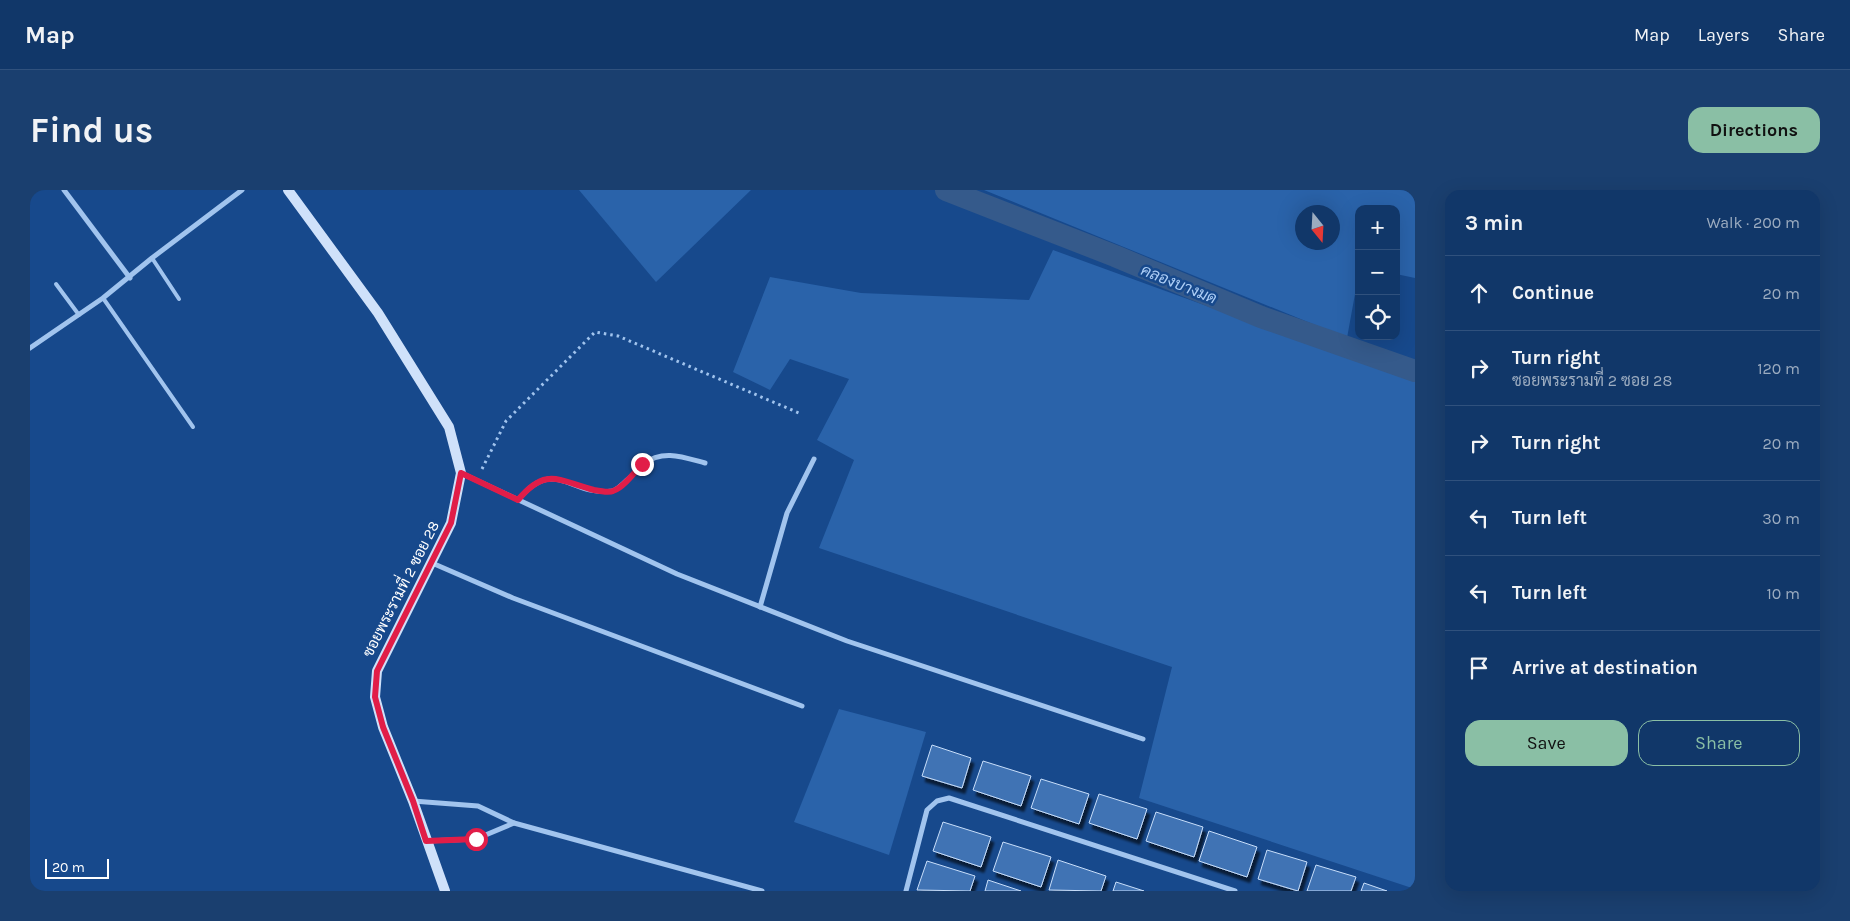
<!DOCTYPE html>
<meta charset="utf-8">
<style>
:root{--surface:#113769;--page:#1a3f6f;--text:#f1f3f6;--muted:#9cacc0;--line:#30517d;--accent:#8abfa5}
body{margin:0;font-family:Karla,Sarabun,sans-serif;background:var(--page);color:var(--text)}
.controls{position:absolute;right:15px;top:15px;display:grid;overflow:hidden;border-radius:10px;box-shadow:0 5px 20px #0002}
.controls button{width:45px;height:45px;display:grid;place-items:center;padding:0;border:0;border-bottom:1px solid var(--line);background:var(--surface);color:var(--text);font:25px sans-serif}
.compass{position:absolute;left:1265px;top:15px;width:45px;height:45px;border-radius:50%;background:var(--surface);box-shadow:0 5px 20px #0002;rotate:162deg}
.scale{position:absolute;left:15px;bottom:12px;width:64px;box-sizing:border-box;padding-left:5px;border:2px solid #fff;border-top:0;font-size:14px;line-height:18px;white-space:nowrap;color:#fff;-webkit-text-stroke:4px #17498c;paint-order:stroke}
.stop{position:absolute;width:15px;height:15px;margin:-11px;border:4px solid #e11d48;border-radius:50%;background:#fff}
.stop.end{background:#e11d48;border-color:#fff;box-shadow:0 1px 5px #0008}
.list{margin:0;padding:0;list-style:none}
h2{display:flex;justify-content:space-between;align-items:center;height:65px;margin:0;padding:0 20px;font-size:21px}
h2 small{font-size:16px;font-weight:400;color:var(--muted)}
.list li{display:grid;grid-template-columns:32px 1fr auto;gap:15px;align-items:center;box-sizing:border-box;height:75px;padding:0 20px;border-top:1px solid var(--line)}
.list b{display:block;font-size:19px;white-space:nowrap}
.list p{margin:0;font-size:16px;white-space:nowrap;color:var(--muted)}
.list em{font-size:16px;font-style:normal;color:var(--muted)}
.actions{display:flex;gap:10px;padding:15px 20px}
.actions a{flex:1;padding:11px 0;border:1px solid var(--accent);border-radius:15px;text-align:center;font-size:18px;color:var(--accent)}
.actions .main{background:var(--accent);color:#111}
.icon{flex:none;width:28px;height:28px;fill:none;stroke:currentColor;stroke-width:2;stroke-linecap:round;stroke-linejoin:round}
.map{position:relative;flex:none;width:1385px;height:701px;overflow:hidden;border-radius:15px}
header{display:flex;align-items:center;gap:30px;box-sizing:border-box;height:70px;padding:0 25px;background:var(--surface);border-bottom:1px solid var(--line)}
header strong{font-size:24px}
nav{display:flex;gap:28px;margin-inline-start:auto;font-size:18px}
.intro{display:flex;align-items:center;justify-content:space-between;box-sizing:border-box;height:120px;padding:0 30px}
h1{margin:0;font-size:35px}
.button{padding:12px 22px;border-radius:15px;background:var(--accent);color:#111;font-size:18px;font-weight:700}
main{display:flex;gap:30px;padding:0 30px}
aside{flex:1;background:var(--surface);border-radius:15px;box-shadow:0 5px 20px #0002}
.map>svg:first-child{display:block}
</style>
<header>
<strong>Map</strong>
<nav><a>Map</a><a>Layers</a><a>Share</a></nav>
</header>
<div class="intro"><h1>Find us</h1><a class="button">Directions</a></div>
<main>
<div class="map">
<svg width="1385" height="701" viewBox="0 0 1385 701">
<defs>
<filter id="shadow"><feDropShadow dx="3" dy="5.5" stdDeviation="1" flood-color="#0009"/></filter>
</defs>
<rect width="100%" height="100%" fill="#17498c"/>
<!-- green -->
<g fill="#2a63aa" fill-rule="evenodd">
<polygon points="549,0 721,0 626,92"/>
<path d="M954,0H1385V88L1366,84V19H1329V82L1317,148ZM1302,22V52H1272V22Z"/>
<polygon points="1023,60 1385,192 1385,699 1109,608 1142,477 789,358 824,270 787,250 819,189 760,169 740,200 703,182 740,87 831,103 999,110"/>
<polygon points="809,519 896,542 859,665 764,632"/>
</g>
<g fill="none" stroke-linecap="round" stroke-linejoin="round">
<!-- canal -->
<polyline stroke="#355a8b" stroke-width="22" points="916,0 1085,66 1231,127 1385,181"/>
</g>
<!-- building -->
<g fill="#4073b4" stroke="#c8defa" filter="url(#shadow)">
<polygon points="902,555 941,568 932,598 892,586"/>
<polygon points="953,571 1001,586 991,616 943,600"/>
<polygon points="1011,589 1059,604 1049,634 1001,618"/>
<polygon points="1069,604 1117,619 1107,649 1059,633"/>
<polygon points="1126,622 1173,637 1164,667 1116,651"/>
<polygon points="913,632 961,647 951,677 903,661"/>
<polygon points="1179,641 1227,657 1217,687 1169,671"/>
<polygon points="973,652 1021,667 1011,697 963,681"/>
<polygon points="1237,660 1277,672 1268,701 1228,689"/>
<polygon points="1028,670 1076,686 1071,701 1019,700"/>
<polygon points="897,671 945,686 940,701 887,700"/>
<polygon points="1286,675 1326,687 1321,701 1277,701"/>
<polygon points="958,690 991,701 955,701"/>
<polygon points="1086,692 1114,701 1083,701"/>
<polygon points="1334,693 1357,701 1331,701"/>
</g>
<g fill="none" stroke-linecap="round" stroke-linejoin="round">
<!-- path -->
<polyline stroke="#a1c4ee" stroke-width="3" stroke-dasharray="2.5 4" stroke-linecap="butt" points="452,279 476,231 565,142 588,146 769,223"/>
<!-- lane -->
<g stroke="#a1c4ee" stroke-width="4">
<polyline points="122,68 149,109"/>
<polyline points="26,94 49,125"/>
<polyline points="73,108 163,237"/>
</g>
<!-- street -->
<g stroke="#a1c4ee" stroke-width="5">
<polyline points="34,0 100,88"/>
<polyline points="0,158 73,108 122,68 212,0"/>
<polyline points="431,283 647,384 817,451 1113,549"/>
<path d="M488,310C525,265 540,307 582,301C587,300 593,294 597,290C603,286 607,278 613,274C633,259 653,267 675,273"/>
<polyline points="402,373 483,408 772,516"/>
<polyline points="730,417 757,323 784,269"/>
<polyline points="383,611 448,616 484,633 732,701"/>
<polyline points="396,651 446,649 484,633"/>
<polyline points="876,701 897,620 907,611 919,608 1205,701"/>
</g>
<!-- secondary -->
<polyline stroke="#cfe1fa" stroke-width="10" points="258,0 348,123 419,237 431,283 421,333 347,481 345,507 353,537 383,611 415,701"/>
</g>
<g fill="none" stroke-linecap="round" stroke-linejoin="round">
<!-- route -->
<path stroke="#e11d48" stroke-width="6" d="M446,649L396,651L383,611L353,537L345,507L347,481L421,333L431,283L488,310C516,276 529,291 564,300C569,301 579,303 583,301C593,298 605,282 612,274"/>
</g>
<g text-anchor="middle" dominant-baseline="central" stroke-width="5" stroke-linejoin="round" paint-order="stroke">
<!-- street labels -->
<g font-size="15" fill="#fff" stroke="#17498c">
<text transform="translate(371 399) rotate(-63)">ซอยพระรามที่ 2 ซอย 28</text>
</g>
<!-- water labels -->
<g font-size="16" font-style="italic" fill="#adcef6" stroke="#17498c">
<text transform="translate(1149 94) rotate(22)">คลองบางมด</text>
</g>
</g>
</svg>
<div class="controls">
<button>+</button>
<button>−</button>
<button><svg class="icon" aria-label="locate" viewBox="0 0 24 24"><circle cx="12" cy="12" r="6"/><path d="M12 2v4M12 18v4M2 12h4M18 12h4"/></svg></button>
</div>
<svg class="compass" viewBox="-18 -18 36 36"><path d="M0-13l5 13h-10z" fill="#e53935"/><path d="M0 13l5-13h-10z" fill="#9cacc0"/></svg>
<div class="scale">20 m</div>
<div class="stop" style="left:446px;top:649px"></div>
<div class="stop end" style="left:612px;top:274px"></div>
</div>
<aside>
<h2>3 min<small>Walk · 200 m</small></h2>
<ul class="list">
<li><svg class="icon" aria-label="ahead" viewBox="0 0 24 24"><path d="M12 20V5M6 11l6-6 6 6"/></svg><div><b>Continue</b></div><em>20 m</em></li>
<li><svg class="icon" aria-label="right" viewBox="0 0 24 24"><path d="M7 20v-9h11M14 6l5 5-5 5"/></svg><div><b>Turn right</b><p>ซอยพระรามที่ 2 ซอย 28</p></div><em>120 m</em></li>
<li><svg class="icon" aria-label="right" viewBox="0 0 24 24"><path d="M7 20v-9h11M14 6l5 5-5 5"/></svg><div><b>Turn right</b></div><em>20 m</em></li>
<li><svg class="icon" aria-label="left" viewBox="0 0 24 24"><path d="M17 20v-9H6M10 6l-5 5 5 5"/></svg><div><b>Turn left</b></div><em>30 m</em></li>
<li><svg class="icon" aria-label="left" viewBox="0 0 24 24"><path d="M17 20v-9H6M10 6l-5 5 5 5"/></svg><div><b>Turn left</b></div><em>10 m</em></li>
<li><svg class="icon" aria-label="arrive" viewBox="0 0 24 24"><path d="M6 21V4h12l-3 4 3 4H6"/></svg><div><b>Arrive at destination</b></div></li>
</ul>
<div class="actions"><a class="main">Save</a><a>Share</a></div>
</aside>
</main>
